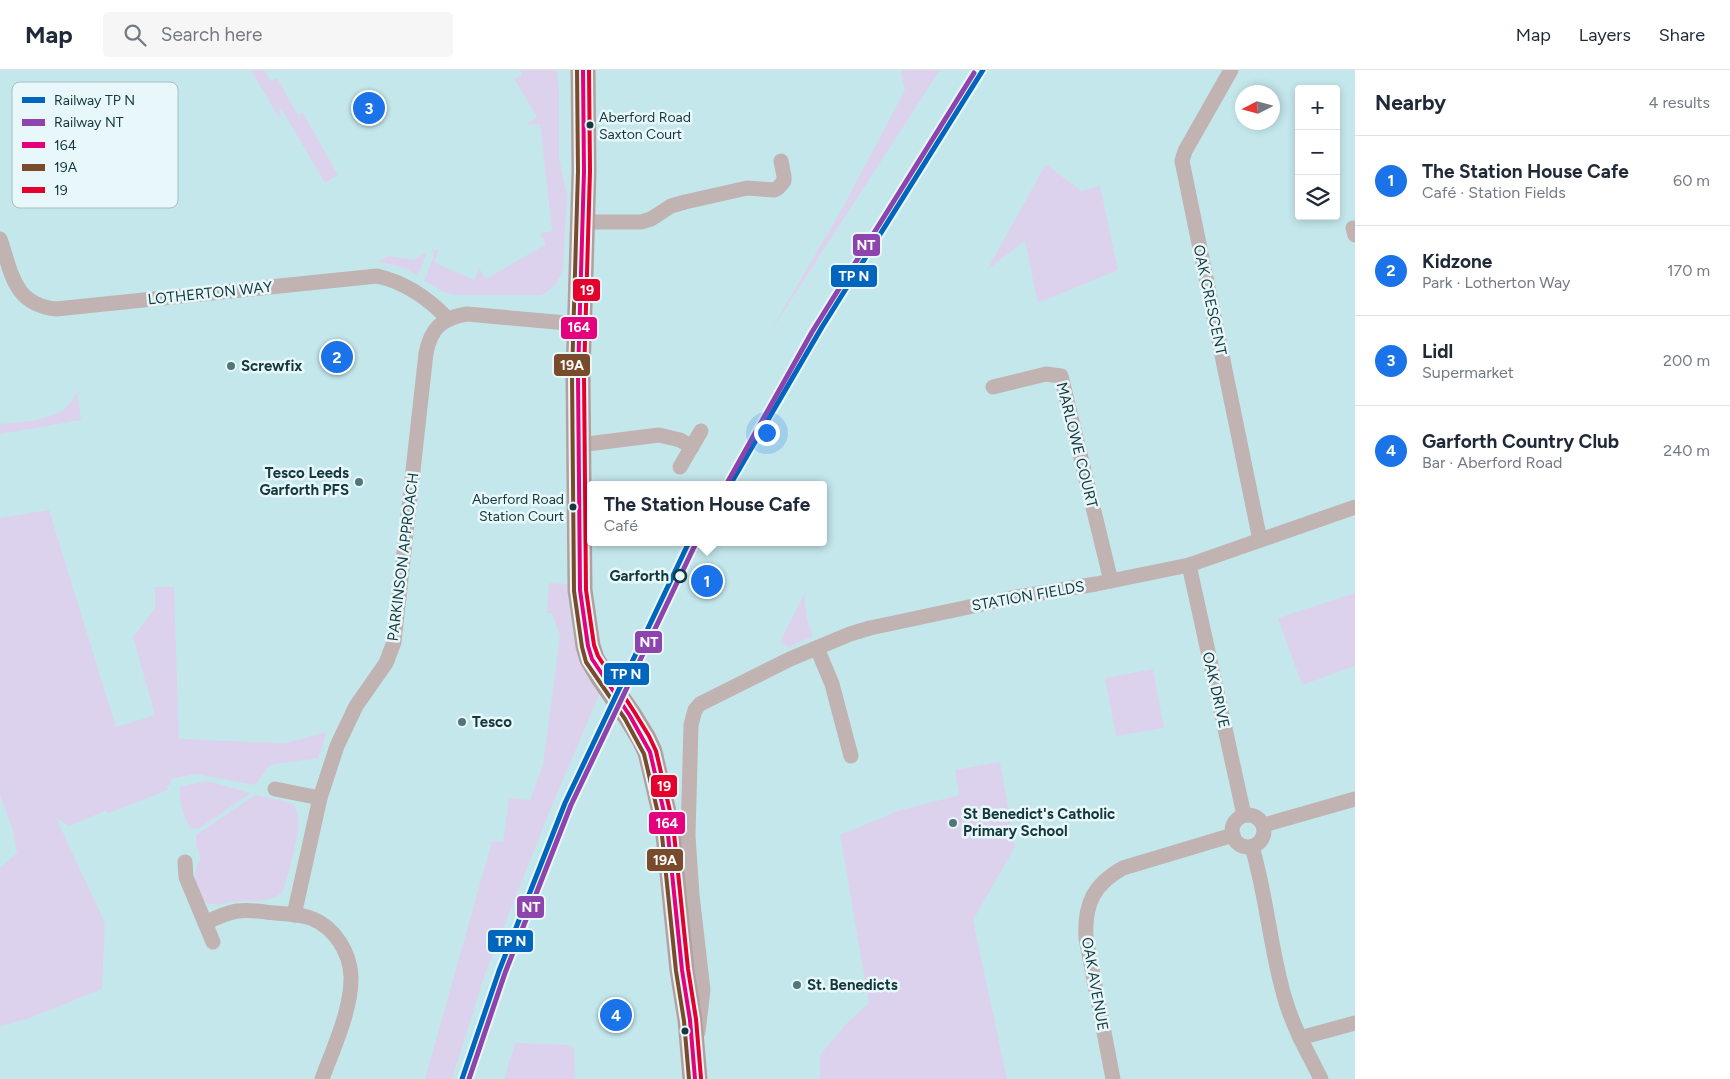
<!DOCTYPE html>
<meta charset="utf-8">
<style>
:root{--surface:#fff;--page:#f6f6f7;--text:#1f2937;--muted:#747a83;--line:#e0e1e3;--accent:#1a73e8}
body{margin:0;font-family:Figtree,sans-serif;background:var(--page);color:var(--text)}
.controls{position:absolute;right:15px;top:15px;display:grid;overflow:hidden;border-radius:5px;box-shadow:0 2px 8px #0003}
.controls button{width:45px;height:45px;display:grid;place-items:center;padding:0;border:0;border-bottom:1px solid var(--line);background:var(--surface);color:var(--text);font:25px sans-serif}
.compass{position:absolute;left:1235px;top:15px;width:45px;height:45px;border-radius:50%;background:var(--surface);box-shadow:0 2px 8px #0003;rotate:264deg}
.you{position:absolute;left:766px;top:362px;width:18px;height:18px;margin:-12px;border:4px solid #fff;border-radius:50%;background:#1a73e8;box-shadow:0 0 0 8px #1a73e833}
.badge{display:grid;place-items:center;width:32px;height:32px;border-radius:50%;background:var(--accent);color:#fff;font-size:16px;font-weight:700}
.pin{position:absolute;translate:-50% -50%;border:2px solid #fff;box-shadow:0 1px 5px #0006}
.popup{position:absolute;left:587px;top:411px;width:240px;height:65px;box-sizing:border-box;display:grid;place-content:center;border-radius:5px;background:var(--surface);filter:drop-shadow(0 1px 4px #0005);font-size:16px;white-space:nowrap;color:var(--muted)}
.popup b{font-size:19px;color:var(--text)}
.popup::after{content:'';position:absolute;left:50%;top:100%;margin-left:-10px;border:10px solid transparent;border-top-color:var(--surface)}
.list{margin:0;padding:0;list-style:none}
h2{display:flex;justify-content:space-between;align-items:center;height:65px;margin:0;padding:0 20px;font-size:21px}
h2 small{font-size:16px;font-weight:400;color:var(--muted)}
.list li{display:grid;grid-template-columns:32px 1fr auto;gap:15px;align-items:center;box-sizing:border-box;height:90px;padding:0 20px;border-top:1px solid var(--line)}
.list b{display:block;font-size:19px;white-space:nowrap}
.list p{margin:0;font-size:16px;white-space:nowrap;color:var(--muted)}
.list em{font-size:16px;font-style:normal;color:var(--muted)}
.icon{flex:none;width:28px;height:28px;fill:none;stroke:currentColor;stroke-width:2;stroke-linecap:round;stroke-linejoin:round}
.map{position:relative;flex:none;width:1355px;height:1009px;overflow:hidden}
header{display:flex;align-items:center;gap:30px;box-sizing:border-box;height:70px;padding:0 25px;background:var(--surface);border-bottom:1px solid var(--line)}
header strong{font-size:24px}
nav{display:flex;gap:28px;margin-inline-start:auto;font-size:18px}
.search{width:350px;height:45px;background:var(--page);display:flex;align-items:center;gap:12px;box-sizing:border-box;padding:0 18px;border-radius:5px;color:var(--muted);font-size:19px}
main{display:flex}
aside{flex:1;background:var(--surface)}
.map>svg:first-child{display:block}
</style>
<header>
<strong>Map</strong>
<div class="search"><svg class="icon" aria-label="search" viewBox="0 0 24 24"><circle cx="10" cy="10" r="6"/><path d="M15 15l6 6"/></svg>Search here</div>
<nav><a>Map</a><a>Layers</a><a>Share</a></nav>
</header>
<main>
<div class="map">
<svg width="1355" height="1009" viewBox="0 0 1355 1009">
<rect width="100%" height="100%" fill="#c4e7ec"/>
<!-- green -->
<g fill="#ddd2ee">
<polygon points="251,0 264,0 271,11 277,8 298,45 303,43 338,105 325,113 281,38 279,48"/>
<path d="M520,0H556L557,2L559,19V88L567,126L563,198C559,212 554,219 541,225H457L444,222L424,211L434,185L432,180H439L434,192L474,210L479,198L486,209L546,174L540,163L552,161L540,54L527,55V54L537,47L514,9L522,5Z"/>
<polygon points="903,0 940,0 767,267 842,139 905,20 901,3"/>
<polygon points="1046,94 1081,121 1100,116 1118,200 1038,233 1025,171 987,200"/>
<path d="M425,183L426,185L417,206C405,196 391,194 377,192L388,186L414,190Z"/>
<path d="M77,321L81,350L0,364V354C22,351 57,352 72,331C74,328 75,324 77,321Z"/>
<polygon points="49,440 116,657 155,645 133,567 155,538 155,517 174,517 179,669 286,673 327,662 318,688 270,695 255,715 196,704 170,709 171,714 167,716 168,720 109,743 105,741 69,756 56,748 105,853 102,919 27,949 0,956 0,798 17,783 13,761 0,725 0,448"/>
<path d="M549,513L567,514C572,559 572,586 599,625L549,743L485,904L452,1009H425L492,771L503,772L509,728L530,730L543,695L560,566L552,543H547Z"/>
<path d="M806,520C803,537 807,550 813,566L789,577L780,572Z"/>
<polygon points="1355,523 1355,596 1302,615 1278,548"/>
<polygon points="1153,599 1164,658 1116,666 1105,608"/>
<polygon points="1000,692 1015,777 973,850 1007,1009 820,1009 820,985 847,953 869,933 840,765 898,741 959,725 955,700"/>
<path d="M207,711L251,723L198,759L190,758C183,747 179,730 180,717Z"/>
<path d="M255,725C263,727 287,731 293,735C308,745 287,804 284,820C273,833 257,830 242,831C228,831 216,838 203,831C197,818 190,802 201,789L196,775V765Z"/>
<polygon points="515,973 570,975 574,979 575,1009 504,1009"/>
</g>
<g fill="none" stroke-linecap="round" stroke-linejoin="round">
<!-- minor -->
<g stroke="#c1b3b1" stroke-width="15">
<polyline points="1231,0 1185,81 1182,91 1260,470"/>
<polyline points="582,152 641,152 651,149 671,136 685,132 747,118 774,120 778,118 784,111 784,106 781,91"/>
<polyline points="1353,158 1355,165"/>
<path d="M0,169C12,203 13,234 56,239L377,206C404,212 429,229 448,249"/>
<polyline points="993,317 1046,304 1061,306 1111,511"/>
<polyline points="579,375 659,365 680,370 692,377"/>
<polyline points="680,397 701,361"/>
<polyline points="1189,495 1244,745"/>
<polyline points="817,578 832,614 851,686"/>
<polyline points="275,719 320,728"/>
<circle cx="1248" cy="761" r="16"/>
<polyline points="1264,755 1355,729"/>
<path d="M1252,777C1267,827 1270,879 1285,929C1293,957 1308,983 1321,1009"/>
<polyline points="185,792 186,807 213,872"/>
<path d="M294,845L320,728L337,676L356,636L386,593L394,572L426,283C431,258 442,248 467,244L578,254"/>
<path d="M205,853C215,848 226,843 237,841C250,839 263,842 275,843C287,844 302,844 313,849C335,858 350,883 351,906C352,939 333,979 322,1009"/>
<polyline points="698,962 703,920 692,825 688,766 691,655 695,640 700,634 790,589 850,564 870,558 1011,528 1096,514 1189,495 1355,437"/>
<polyline points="1300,968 1355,953"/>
<path d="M1113,1009L1086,868C1084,834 1094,814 1123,798L1233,765"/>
</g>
<!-- primary -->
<polyline stroke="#b3a09e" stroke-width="25" points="583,0 584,101 578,305 580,520 588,576 592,589 602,606 630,646 644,669 650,682 667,755 682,900 690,950 695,1009"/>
<!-- bus-1 casing -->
<g stroke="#e8f7fa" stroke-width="8">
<polyline id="bus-1" points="583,0 584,101 578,305 580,520 588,576 592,589 630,646 650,682 667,755 682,900 690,950 695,1009"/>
</g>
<!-- bus-2 casing -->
<g stroke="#e8f7fa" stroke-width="8">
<polyline id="bus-2" points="577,0 578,101 572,305 574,521 582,577 586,592 625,649 644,684 661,756 676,901 684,951 689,1009"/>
</g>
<!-- bus-3 casing -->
<g stroke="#e8f7fa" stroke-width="8">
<polyline id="bus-3" points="589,0 590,101 584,305 586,520 594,575 598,586 635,643 649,666 656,681 673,754 688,899 696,949 701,1008"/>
</g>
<!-- bus-1 -->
<use href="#bus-1" stroke="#e5007d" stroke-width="4"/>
<!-- bus-2 -->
<use href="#bus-2" stroke="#7a4b2a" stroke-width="4"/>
<!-- bus-3 -->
<use href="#bus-3" stroke="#e4002b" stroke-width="4"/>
<!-- rail-1 casing -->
<g stroke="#e8f7fa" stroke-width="9">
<g id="rail-1">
<polyline points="730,415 822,257 983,0"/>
<polyline points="462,1009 499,901 565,733 689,472"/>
</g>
</g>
<!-- rail-2 casing -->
<g stroke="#e8f7fa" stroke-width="9">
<g id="rail-2">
<polyline points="726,415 812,262 974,3"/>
<polyline points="469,1009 505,903 571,735 695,475"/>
</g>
</g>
<!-- rail-1 -->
<use href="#rail-1" stroke="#0065bd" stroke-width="5"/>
<!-- rail-2 -->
<use href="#rail-2" stroke="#8e44ad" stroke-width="5"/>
</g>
<!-- markers -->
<g fill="#14383d" stroke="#e8f7fa" stroke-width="2">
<circle cx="590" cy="55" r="4.5"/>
<circle cx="573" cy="437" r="4.5"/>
<circle cx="685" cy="961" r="4.5"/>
</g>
<g fill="#52757a" stroke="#e8f7fa" stroke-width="2">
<circle cx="231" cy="296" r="5"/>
<circle cx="359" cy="412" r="5"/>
<circle cx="462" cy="652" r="5"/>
<circle cx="953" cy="753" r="5"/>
<circle cx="797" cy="915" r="5"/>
</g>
<circle fill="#e8f7fa" stroke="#14383d" stroke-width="2.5" cx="680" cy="506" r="6"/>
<g text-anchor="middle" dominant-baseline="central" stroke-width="5" stroke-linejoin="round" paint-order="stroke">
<!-- bus labels -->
<g font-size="14" fill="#14383d" stroke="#e8f7fa" text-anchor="start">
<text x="599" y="47">Aberford Road<tspan x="599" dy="17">Saxton Court</tspan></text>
<text x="564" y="429" text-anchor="end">Aberford Road<tspan x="564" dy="17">Station Court</tspan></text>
</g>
<!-- street labels -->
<g font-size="15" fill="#14383d" stroke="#e8f7fa">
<text transform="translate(210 223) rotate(-6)">LOTHERTON WAY</text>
<text transform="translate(1210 230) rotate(78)">OAK CRESCENT</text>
<text transform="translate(1077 375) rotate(76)">MARLOWE COURT</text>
<text transform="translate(403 487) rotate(-83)">PARKINSON APPROACH</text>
<text transform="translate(1028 526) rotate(-10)">STATION FIELDS</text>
<text transform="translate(1216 620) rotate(77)">OAK DRIVE</text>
<text transform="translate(1095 914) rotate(80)">OAK AVENUE</text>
</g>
<!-- poi labels -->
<g font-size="15" font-weight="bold" fill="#14383d" stroke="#e8f7fa" text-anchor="start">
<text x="241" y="296">Screwfix</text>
<text x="349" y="403" text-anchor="end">Tesco Leeds<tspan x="349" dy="17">Garforth PFS</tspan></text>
<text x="472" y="652">Tesco</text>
<text x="963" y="744">St Benedict's Catholic<tspan x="963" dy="17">Primary School</tspan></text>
<text x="807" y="915">St. Benedicts</text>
</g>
<!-- stop labels -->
<g font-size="15" font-weight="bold" fill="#14383d" stroke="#e8f7fa" text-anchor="end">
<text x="669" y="506">Garforth</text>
</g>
</g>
<!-- legend -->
<rect x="12" y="12" width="166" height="126" rx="8" fill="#e8f7fa" stroke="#a8bec1" stroke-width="1"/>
<rect x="22" y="27" width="23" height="6" fill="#0065bd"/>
<rect x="22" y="49" width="23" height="7" fill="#8e44ad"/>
<rect x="22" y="72" width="23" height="6" fill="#e5007d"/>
<rect x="22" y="94" width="23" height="7" fill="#7a4b2a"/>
<rect x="22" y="117" width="23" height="6" fill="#e4002b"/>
<g font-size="14" fill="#14383d">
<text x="54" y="35">Railway TP N</text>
<text x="54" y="57">Railway NT</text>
<text x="54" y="80">164</text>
<text x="54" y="102">19A</text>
<text x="54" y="125">19</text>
</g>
<g stroke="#e8f7fa" stroke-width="2">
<rect x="852" y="163" width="29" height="24" rx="5" fill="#8e44ad"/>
<rect x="830" y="194" width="48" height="24" rx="5" fill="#0065bd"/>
<rect x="572" y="208" width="29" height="24" rx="5" fill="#e4002b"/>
<rect x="560" y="246" width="38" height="24" rx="5" fill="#e5007d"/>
<rect x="553" y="283" width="38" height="24" rx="5" fill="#7a4b2a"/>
<rect x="634" y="560" width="29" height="24" rx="5" fill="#8e44ad"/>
<rect x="603" y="592" width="47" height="24" rx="5" fill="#0065bd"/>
<rect x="650" y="704" width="28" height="24" rx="5" fill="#e4002b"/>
<rect x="648" y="741" width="38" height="24" rx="5" fill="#e5007d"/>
<rect x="646" y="778" width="38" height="24" rx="5" fill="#7a4b2a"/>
<rect x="516" y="825" width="29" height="24" rx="5" fill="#8e44ad"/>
<rect x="487" y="859" width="47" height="24" rx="5" fill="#0065bd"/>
</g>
<g font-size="14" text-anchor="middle" font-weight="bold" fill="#fff">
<text x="866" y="180">NT</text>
<text x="854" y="211">TP N</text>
<text x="587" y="225">19</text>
<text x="579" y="262">164</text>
<text x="572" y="300">19A</text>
<text x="649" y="577">NT</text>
<text x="626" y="609">TP N</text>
<text x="664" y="721">19</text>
<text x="667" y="758">164</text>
<text x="665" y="795">19A</text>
<text x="531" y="842">NT</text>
<text x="511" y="876">TP N</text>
</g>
</svg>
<div class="controls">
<button>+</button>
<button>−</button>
<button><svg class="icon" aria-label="layers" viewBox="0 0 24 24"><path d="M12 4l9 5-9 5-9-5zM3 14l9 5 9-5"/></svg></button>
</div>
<svg class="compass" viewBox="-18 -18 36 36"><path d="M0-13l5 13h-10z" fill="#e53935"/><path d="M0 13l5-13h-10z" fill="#747a83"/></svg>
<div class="you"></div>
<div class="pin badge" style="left:707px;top:511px">1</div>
<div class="popup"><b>The Station House Cafe</b>Café</div>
<div class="pin badge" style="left:337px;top:287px">2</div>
<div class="pin badge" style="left:369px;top:38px">3</div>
<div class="pin badge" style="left:616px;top:945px">4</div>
</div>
<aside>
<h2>Nearby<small>4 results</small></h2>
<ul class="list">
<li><span class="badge">1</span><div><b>The Station House Cafe</b><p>Café · Station Fields</p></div><em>60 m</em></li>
<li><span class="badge">2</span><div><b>Kidzone</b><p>Park · Lotherton Way</p></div><em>170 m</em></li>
<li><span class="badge">3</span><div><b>Lidl</b><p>Supermarket</p></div><em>200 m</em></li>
<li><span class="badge">4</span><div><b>Garforth Country Club</b><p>Bar · Aberford Road</p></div><em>240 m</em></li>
</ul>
</aside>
</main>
